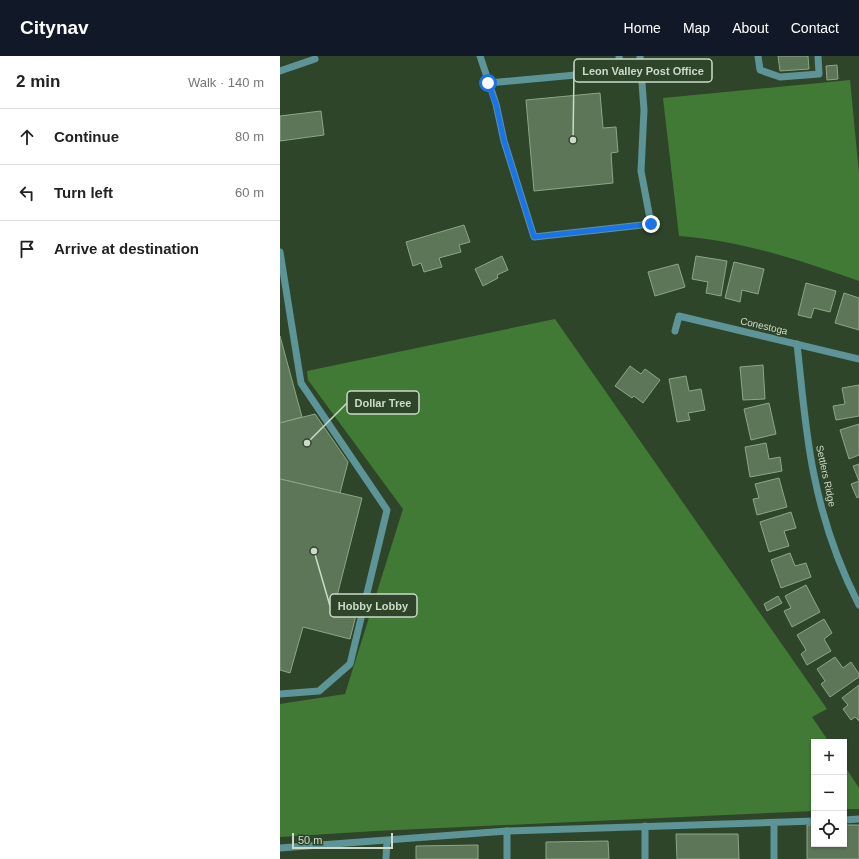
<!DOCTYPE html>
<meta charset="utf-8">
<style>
:root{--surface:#fff;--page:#f6f6f6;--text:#222;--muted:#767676;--line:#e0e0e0;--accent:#111827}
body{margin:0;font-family:Helvetica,sans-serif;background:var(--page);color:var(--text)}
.controls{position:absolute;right:12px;bottom:12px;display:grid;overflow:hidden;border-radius:0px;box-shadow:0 1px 3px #0004}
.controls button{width:36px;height:36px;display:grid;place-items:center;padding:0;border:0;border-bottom:1px solid var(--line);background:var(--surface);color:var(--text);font:20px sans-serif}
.scale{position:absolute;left:12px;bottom:10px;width:101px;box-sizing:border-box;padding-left:4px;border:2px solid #ccdac9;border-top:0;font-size:11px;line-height:14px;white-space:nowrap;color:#ccdac9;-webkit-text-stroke:3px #2f452a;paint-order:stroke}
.stop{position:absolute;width:12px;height:12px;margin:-9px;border:3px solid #1a73e8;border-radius:50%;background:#fff}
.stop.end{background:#1a73e8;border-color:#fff;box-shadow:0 1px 4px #0008}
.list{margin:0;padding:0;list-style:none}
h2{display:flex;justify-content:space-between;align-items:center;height:52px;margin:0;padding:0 16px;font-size:17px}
h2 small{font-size:13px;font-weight:400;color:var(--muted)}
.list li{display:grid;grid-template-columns:26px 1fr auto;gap:12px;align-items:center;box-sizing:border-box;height:56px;padding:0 16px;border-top:1px solid var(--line)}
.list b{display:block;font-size:15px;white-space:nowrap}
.list em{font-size:13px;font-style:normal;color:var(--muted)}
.icon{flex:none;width:22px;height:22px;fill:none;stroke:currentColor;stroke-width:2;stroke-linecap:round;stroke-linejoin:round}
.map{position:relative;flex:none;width:579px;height:803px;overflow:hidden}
header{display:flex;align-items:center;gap:24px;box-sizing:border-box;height:56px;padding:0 20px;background:var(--accent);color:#fff}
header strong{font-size:19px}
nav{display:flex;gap:22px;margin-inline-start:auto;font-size:14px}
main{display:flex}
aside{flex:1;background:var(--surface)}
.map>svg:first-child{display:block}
</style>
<header>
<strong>Citynav</strong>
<nav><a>Home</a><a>Map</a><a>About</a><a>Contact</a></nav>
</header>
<main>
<aside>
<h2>2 min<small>Walk · 140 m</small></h2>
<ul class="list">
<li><svg class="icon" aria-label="ahead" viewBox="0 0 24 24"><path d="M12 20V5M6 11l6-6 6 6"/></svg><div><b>Continue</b></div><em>80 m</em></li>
<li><svg class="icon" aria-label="left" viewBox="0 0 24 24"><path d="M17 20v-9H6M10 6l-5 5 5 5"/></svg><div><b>Turn left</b></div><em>60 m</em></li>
<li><svg class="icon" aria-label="arrive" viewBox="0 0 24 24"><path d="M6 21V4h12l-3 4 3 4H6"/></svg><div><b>Arrive at destination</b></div></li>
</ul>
</aside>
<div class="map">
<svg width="579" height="803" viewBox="0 0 579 803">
<rect width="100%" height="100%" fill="#2f452a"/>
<!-- green -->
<g fill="#407a34">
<path d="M570,24L579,117V225C520,204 462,185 399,180L383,42Z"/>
<polygon points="275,263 547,653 532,661 549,686 534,686 534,755 95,775 0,781 0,648 65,638 123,453 28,324 27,315"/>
<polygon points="564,709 579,732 579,753 564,753"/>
</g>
<!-- building -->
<g fill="#5d7658" stroke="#8ca687">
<polygon points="498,0 528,0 529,13 500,15"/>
<polygon points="557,9 558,23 547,24 546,10"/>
<polygon points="320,37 323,72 336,71 338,96 331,97 333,127 254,135 246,44"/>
<polygon points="41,55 44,79 0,85 0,60"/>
<polygon points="184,169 190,186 179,189 181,196 159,202 162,211 144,216 141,207 133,210 126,186"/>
<polygon points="222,200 228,214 217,219 218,222 203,230 195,213"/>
<polygon points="416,200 447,205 441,240 426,237 428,226 412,223"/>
<polygon points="454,206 484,213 478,238 462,234 460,246 445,242"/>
<polygon points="398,208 405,231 375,240 368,216"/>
<polygon points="526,227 556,235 550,256 534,252 531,262 518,259"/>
<polygon points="564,237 579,242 579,274 555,267"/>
<polygon points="0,280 22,361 0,367"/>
<polygon points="483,309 485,343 463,344 460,311"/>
<polygon points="350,310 361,318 365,313 380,324 363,347 354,340 352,342 335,330"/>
<polygon points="406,320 409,335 421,333 425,354 408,357 410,364 397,366 389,323"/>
<polygon points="579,329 579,360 556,364 553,350 565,348 562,332"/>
<polygon points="489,347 496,378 471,384 464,353"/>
<polygon points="35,358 68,406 60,437 0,423 0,367"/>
<polygon points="579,368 579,399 569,403 560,374"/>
<polygon points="486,387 489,403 500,401 502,415 470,421 465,391"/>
<polygon points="579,408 579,425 573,410"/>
<polygon points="499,422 507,451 477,459 473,443 479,442 475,428"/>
<polygon points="0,423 82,442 55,548 77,555 70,583 23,571 10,617 0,614"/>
<polygon points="579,425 579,441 577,442 571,428"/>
<polygon points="511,456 516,472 504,475 509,490 489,496 480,466"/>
<polygon points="510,497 515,510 526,507 531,521 501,532 491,504"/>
<polygon points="526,529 540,556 512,571 504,555 511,552 505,540"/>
<polygon points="498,540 502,547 487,555 484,548"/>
<polygon points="544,563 552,577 544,583 551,595 527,609 521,598 526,594 517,579"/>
<polygon points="555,601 563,612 571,606 579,618 579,621 550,641 541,628 545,625 537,613"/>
<polygon points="579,629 579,665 575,661 571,664 563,653 568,649 562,642"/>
<polygon points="527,769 534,769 534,788 564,788 564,769 579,769 579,803 527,803"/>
<polygon points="396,778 458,778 459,803 397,803"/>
<polygon points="328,785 329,803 266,803 266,786"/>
<polygon points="198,789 198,803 136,803 136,790"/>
</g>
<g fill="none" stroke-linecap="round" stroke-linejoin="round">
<!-- minor -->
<g stroke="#5c9497" stroke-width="7">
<polyline points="200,0 216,48 224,85 254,181 371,168 361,115 364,54 360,0"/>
<polyline points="478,0 480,14 500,21 539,18 538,0"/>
<polyline points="0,15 35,3"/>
<polyline points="208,27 328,16 335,14 340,9 339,0"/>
<polyline points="0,196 21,327 107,454 70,608 39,635 0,638"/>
<polyline points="395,275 399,260 579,303"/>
<path d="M517,288C522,332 525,376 534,419C543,464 558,508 579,549"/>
<polyline points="564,764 579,763"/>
<polyline points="494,767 494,803"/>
<polyline points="227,775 227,803"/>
<polyline points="0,792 227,775 534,765"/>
<polyline points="106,803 107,785"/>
<polyline points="365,803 365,770"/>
</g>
</g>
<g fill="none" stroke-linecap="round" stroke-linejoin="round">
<!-- route -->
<polyline stroke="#1a73e8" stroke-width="5" points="208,27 216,48 224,85 254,181 371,168"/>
</g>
<g text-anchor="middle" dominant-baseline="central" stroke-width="3" stroke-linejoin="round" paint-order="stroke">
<!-- street labels -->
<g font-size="10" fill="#ccdac9" stroke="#2f452a">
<text transform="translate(484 270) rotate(13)">Conestoga</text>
<text transform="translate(546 420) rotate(78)">Settlers Ridge</text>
</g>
</g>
<!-- callouts -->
<path fill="none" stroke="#ccdac9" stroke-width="1.5" d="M293 84L294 15M27 387L67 347M34 495L50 550"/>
<g fill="#ccdac9" stroke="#2f452a" stroke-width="1.5">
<circle cx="293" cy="84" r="4"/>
<circle cx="27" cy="387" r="4"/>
<circle cx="34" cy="495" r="4"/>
</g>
<g fill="#2f452a" stroke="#ccdac9" stroke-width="1.5">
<rect x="294" y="3" width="138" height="23" rx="4"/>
<rect x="67" y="335" width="72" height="23" rx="4"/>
<rect x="50" y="538" width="87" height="23" rx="4"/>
</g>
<g font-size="11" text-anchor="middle" font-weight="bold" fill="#ccdac9">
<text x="363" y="19">Leon Valley Post Office</text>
<text x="103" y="351">Dollar Tree</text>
<text x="93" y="554">Hobby Lobby</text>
</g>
</svg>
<div class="controls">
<button>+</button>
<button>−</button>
<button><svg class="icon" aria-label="locate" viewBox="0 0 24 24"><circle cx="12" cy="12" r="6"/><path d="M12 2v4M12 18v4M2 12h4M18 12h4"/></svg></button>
</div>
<div class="scale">50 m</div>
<div class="stop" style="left:208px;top:27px"></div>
<div class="stop end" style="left:371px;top:168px"></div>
</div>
</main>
